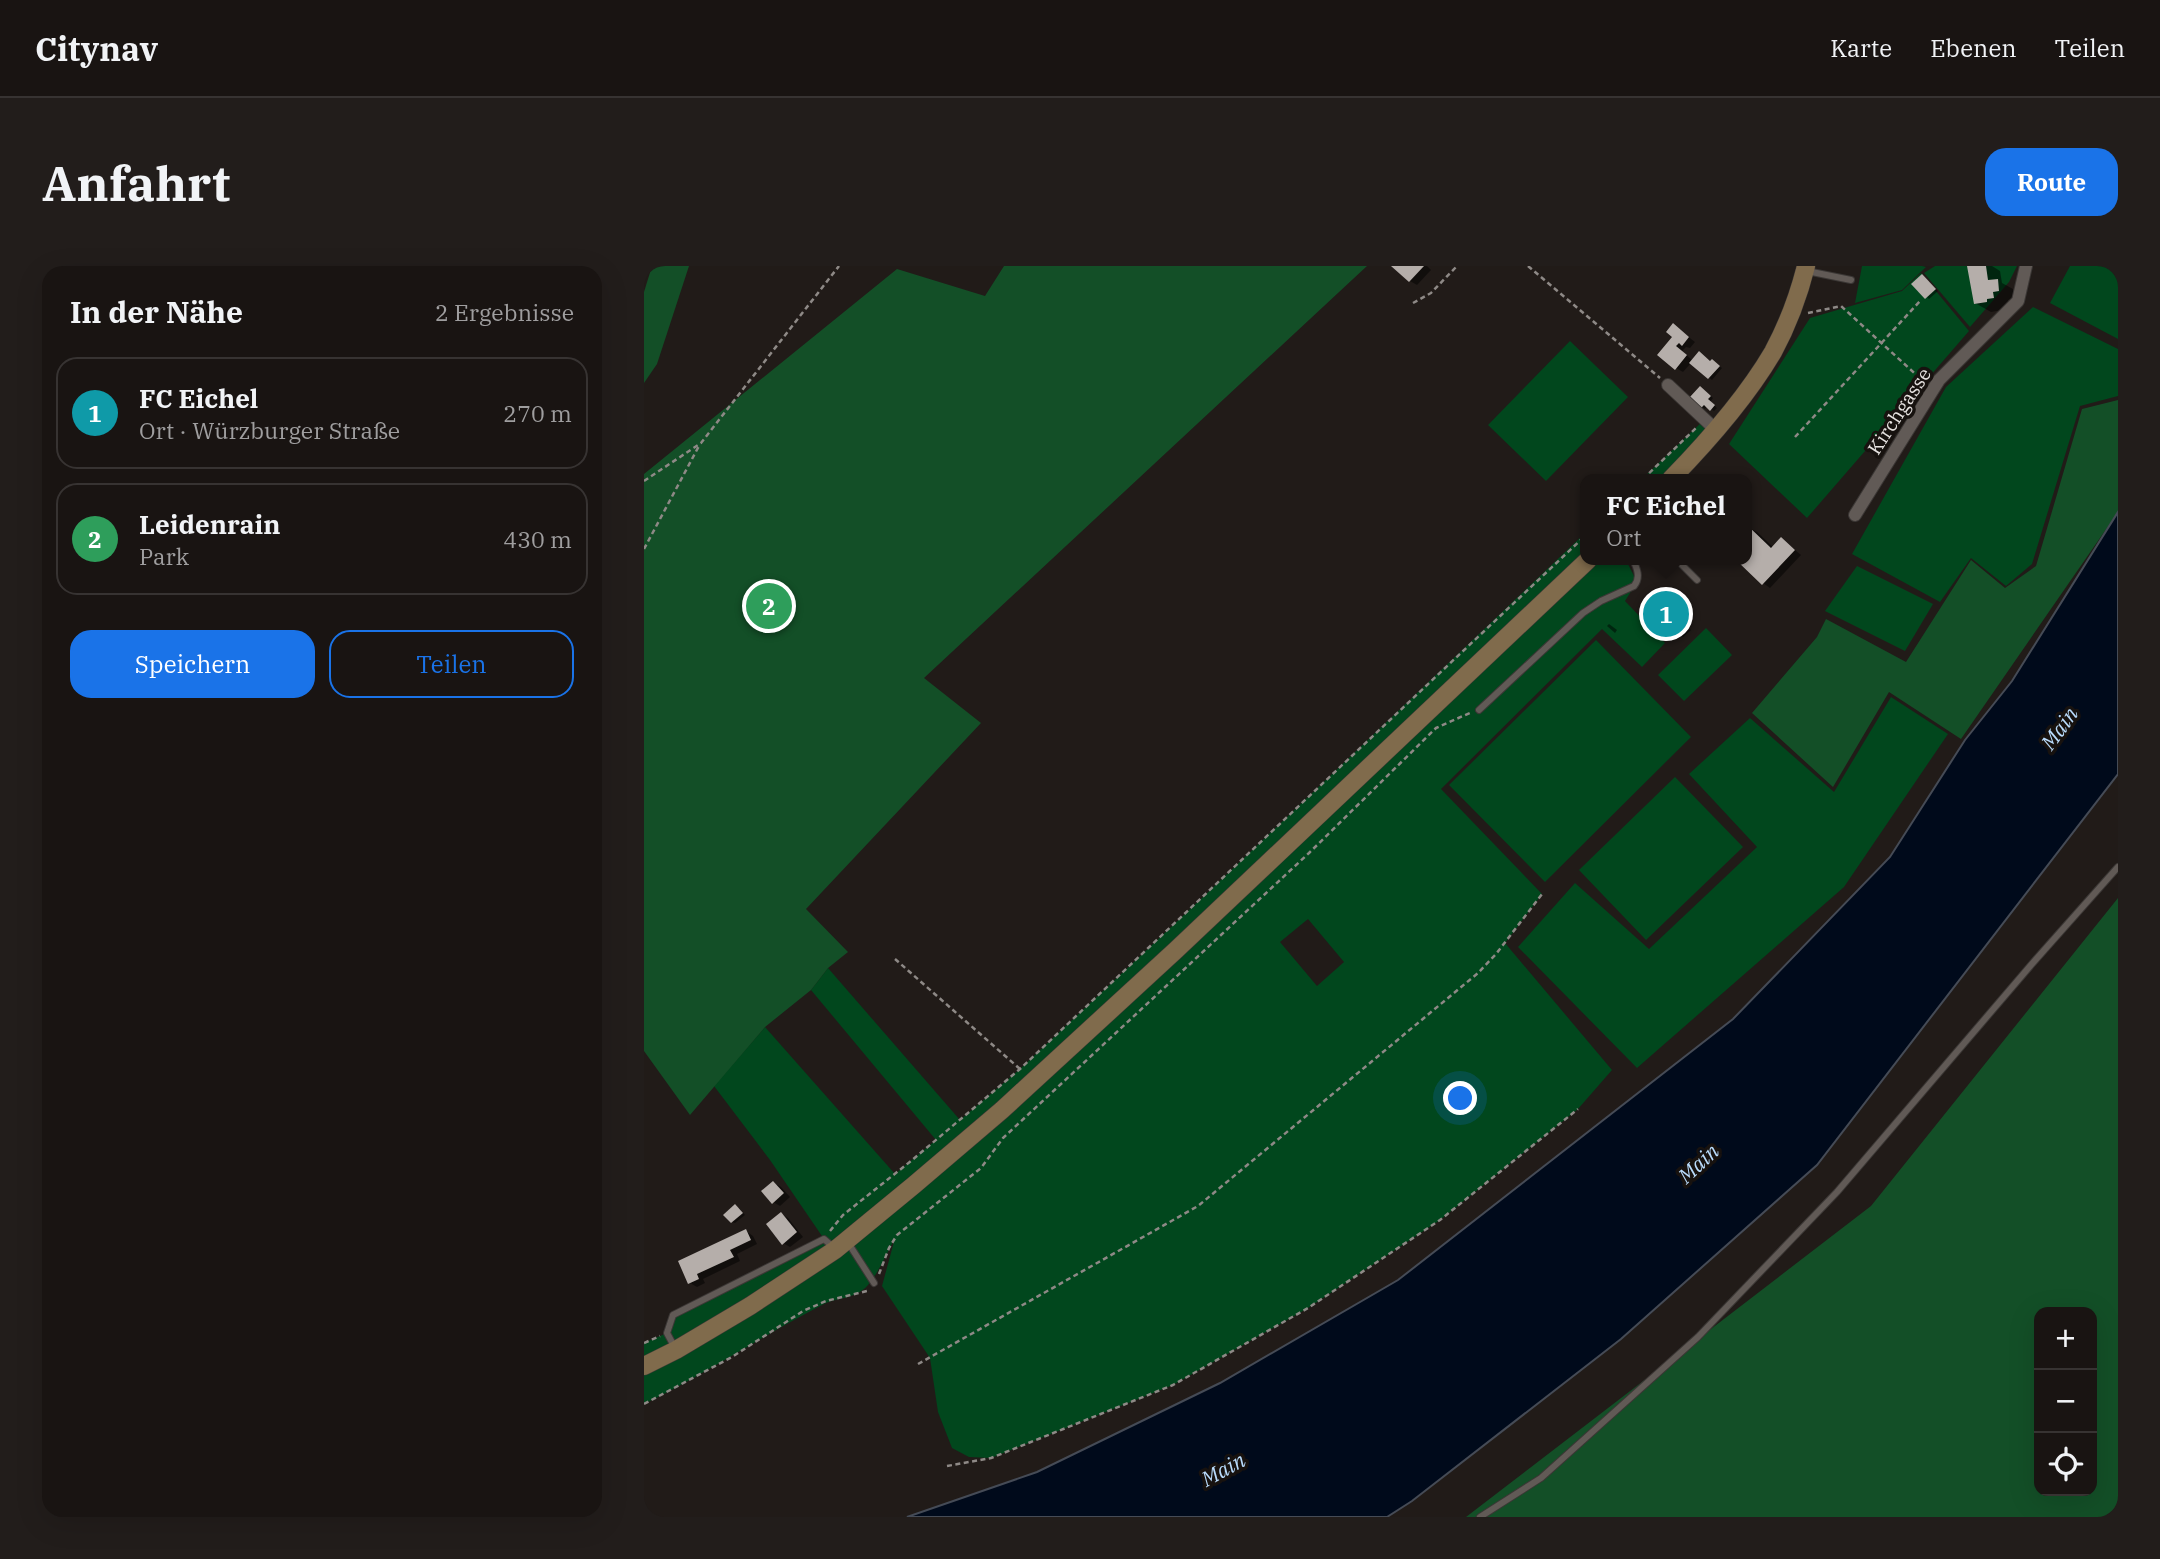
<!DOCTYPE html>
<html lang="de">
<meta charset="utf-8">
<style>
:root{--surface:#191412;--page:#221d1b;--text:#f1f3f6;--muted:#9f9e9f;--line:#373332;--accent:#1a73e8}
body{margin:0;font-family:"IBM Plex Serif",serif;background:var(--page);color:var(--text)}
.controls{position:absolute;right:21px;bottom:21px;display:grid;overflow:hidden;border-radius:14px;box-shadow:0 7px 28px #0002}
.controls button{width:63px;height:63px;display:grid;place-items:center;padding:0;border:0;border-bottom:2px solid var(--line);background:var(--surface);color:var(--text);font:35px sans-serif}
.you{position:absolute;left:817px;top:833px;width:24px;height:24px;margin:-18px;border:5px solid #fff;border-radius:50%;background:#1a73e8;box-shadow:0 0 0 10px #1a73e833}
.badge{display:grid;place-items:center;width:46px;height:46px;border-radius:50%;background:var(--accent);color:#fff;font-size:23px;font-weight:700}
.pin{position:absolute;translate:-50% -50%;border:4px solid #fff;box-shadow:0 2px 7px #0006}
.popup{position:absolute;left:936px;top:208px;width:172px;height:91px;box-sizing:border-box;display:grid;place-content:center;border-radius:14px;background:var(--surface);filter:drop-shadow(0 2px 5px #0005);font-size:23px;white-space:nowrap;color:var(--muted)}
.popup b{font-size:26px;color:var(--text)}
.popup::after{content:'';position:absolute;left:50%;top:100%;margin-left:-14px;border:14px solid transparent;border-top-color:var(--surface)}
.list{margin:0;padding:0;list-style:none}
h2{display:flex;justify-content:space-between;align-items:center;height:91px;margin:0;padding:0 28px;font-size:30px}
h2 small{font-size:23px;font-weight:400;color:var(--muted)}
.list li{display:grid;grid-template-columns:46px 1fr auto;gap:21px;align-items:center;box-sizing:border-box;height:112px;margin:0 14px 14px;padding:0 14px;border:2px solid var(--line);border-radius:21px}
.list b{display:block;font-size:26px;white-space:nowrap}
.list p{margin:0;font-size:23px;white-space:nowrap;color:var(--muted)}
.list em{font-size:23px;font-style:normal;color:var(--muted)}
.actions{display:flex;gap:14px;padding:21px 28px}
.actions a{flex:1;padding:16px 0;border:2px solid var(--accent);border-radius:21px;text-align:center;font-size:24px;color:var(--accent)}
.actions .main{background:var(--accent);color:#fff}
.icon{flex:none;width:38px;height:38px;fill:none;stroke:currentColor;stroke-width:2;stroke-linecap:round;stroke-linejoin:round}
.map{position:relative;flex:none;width:1474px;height:1251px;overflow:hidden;border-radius:21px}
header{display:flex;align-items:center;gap:42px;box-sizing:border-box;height:98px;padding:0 35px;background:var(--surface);border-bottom:2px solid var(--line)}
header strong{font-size:33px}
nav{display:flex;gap:38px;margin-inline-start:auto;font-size:24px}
.intro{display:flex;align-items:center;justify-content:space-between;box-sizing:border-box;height:168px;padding:0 42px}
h1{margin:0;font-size:49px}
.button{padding:18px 32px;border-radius:21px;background:var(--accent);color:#fff;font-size:24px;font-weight:700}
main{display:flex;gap:42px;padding:0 42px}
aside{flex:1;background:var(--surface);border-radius:21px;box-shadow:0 7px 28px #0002}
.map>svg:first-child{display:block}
</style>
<header>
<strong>Citynav</strong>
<nav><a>Karte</a><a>Ebenen</a><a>Teilen</a></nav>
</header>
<div class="intro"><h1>Anfahrt</h1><a class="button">Route</a></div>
<main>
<aside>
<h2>In der Nähe<small>2 Ergebnisse</small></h2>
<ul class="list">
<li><span class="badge" style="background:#0f9aa8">1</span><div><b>FC Eichel</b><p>Ort · Würzburger Straße</p></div><em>270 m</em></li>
<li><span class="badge" style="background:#2e9e5b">2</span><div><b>Leidenrain</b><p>Park</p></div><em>430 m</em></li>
</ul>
<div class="actions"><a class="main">Speichern</a><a>Teilen</a></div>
</aside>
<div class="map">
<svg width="1474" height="1251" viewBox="0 0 1474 1251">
<rect width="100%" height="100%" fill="#211b18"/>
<!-- green -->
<g fill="#01471d" fill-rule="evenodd">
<polygon points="1218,0 1278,0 1282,1 1258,24 1211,37"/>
<polygon points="1291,0 1373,0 1365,16 1326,61 1280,7"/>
<polygon points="1426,0 1474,0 1474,73 1406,37"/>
<polygon points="1277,7 1325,65 1163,252 1085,178 1166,52 1258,25"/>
<polygon points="1389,41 1474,83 1474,130 1436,140 1388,298 1362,320 1327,292 1296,336 1208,288 1302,121"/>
<polygon points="926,75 984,131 902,215 844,159"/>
<polygon points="1060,154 1072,164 1027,213 998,213"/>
<path d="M941,267L942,294H982L993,316L981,335L1021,377L998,401L958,363L797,523L898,628L861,677L968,804L934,843L796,954L664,1042L529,1119L347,1192L325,1191L308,1182L294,1146L286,1092L238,1020L251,972C243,987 235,1006 224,1019C212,1033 195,1031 180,1038C119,1069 62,1108 0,1138V1077L23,1067L29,1049L180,973L126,894L70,820L121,761L251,908L292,874L167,724L184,702L316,854L376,803L559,631ZM664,653L700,696L673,720L636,676Z"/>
<polygon points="1213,300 1289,338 1261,385 1181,345"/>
<polygon points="1062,362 1088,389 1040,435 1014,409"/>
<polygon points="952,374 1047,471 901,616 805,519"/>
<polygon points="1247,431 1304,468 1200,621 993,802 874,681 931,617 1005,683 1113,581 1045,508 1106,452 1190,526"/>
<polygon points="1031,511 1099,581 1002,674 935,604"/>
</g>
<!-- forest -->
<g fill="#134f27" fill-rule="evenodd">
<polygon points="8,0 45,0 13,98 0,117 0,26"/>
<polygon points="360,0 723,0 280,412 337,457 162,643 204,686 184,702 167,724 121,761 46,849 0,785 0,208 253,3 341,30"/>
<polygon points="1474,134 1474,246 1317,473 1245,426 1189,521 1108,447 1173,371 1182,353 1262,396 1327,294 1361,322 1392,300 1438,143"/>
<path d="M1474,632V1251H822L1227,940ZM1395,1046H1448V1225H1395Z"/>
</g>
<!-- water -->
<polygon fill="#000a1b" stroke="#454b56" stroke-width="2" points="1474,246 1474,508 1173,899 977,1073 768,1235 743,1251 263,1251 393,1206 576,1117 754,1014 1089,753 1246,591 1321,474 1368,415"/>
<!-- shadow -->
<g fill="#0007">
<polygon points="751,0 783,0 787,4 773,19 766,15"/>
<polygon points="1325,0 1348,0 1356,5 1358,17 1369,23 1370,33 1364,34 1365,40 1358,41 1358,44 1347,46 1331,37"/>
<polygon points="1281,12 1294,25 1285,33 1270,18"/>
<polygon points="1029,59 1051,76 1046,82 1042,81 1038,85 1049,95 1062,92 1078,102 1068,114 1047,97 1039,106 1032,102"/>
<polygon points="1060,124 1069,132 1066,136 1073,142 1070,145 1063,140 1061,143 1058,141"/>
<polygon points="1102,260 1113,266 1130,282 1138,273 1157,289 1126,322 1119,317 1094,294 1102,294"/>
<polygon points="1012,332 1023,340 1025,337 1032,341 1042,351 1038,355 1047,364 1039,371 1032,367"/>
<polygon points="965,358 973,364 971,367 963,360"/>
<polygon points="130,917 137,921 146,931 136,940 129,936"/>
<polygon points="95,942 101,949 91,957 88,956"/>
<polygon points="137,948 144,952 159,971 146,981 139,977"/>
<polygon points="102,965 109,970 113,978 93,988 96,995 59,1013 61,1017 53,1021 46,1017 36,996"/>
</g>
<!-- building -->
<g fill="#b5aeaa">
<polygon points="747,0 780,0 765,16"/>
<polygon points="1323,0 1342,0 1344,14 1354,13 1355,25 1349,26 1350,32 1343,33 1343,36 1330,38"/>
<polygon points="1278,8 1292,23 1281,33 1267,18"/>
<polygon points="1029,57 1045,71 1038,80 1035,77 1032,80 1043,89 1031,104 1013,89 1028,71 1022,66"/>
<polygon points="1055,85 1066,95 1068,93 1076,100 1064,113 1045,97"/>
<polygon points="1056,120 1067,130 1064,133 1071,139 1066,145 1060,139 1057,142 1045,132"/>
<polygon points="1102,258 1127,282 1137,271 1151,284 1118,319 1092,294 1102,294"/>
<polygon points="1012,330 1021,339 1025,335 1036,346 1032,350 1041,359 1031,369 1002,340"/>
<polygon points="129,915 140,927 128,938 117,925"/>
<polygon points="91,938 99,947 87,957 79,949"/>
<polygon points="137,946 153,966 138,979 122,958"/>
<polygon points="102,963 107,974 86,984 90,991 53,1008 55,1013 44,1018 34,995"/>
</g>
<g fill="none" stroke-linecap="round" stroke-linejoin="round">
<!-- service casing -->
<g stroke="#3b3735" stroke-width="8">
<g id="service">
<polyline points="1163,5 1207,14"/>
<polyline points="1033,294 1053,314"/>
<path d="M835,444L939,347L957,335L990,320C997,312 993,302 989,294"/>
<polyline points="203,975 230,1017"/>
<polyline points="31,1082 23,1067 29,1049 180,973 189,981"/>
<polyline points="836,1251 897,1212 1054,1071 1193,926 1387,699 1474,601"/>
</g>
</g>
<!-- minor casing -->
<g stroke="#3b3735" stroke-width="14">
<g id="minor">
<polyline points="1024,119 1072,164"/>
<polyline points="1211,249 1295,114 1374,35 1382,0"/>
</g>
</g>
<!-- secondary casing -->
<g stroke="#3b3735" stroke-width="19">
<g id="secondary">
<path d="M1027,213C1064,175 1102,132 1129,86C1143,60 1155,28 1162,0"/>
<polyline points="0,1100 32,1084 106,1040 191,984 270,919 358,844 532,684 944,294"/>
</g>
</g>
<!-- path -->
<g stroke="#8e8986" stroke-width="2.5" stroke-dasharray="5 3.5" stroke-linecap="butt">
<polyline points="884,0 1016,112"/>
<polyline points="769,37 787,27 813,0"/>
<polyline points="1164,47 1197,40 1279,115"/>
<polyline points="1151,171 1277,34"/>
<polyline points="999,213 1052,162"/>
<polyline points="0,215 57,177 195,0"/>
<polyline points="0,283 56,178"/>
<polyline points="251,693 376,803"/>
<polyline points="186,965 199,949 267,895 376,803 942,269"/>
<polyline points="235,1008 245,982 253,969 337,902 359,872 665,587 792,462 828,446"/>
<polyline points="0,1077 16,1070"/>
<polyline points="274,1098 554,940 834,707 852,688 898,628"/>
<polyline points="0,1138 88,1091 159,1045 182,1035 223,1025"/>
<polyline points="303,1200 347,1192 529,1119 664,1042 796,954 934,843"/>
</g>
<!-- service -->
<use href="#service" stroke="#615a56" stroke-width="6"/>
<!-- minor -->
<use href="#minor" stroke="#615a56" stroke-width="12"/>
<!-- secondary -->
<use href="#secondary" stroke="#806b4c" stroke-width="18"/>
</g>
<g text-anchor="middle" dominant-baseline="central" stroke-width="7" stroke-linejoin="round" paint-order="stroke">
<!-- street labels -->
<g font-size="19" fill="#e7e3e1" stroke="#17120f">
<text transform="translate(1255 145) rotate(-57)">Kirchgasse</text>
</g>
<!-- water labels -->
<g font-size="21" font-style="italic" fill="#b9dbfb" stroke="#17120f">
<text transform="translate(1415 462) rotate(-54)">Main</text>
<text transform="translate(1054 897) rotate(-43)">Main</text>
<text transform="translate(579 1203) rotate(-29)">Main</text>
</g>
</g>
</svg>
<div class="controls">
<button>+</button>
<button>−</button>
<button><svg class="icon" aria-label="locate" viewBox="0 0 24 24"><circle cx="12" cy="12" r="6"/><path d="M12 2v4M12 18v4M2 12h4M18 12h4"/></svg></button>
</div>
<div class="you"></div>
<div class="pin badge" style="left:1022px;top:348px;background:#0f9aa8">1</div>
<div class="popup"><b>FC Eichel</b>Ort</div>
<div class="pin badge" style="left:125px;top:340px;background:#2e9e5b">2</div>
</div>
</main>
